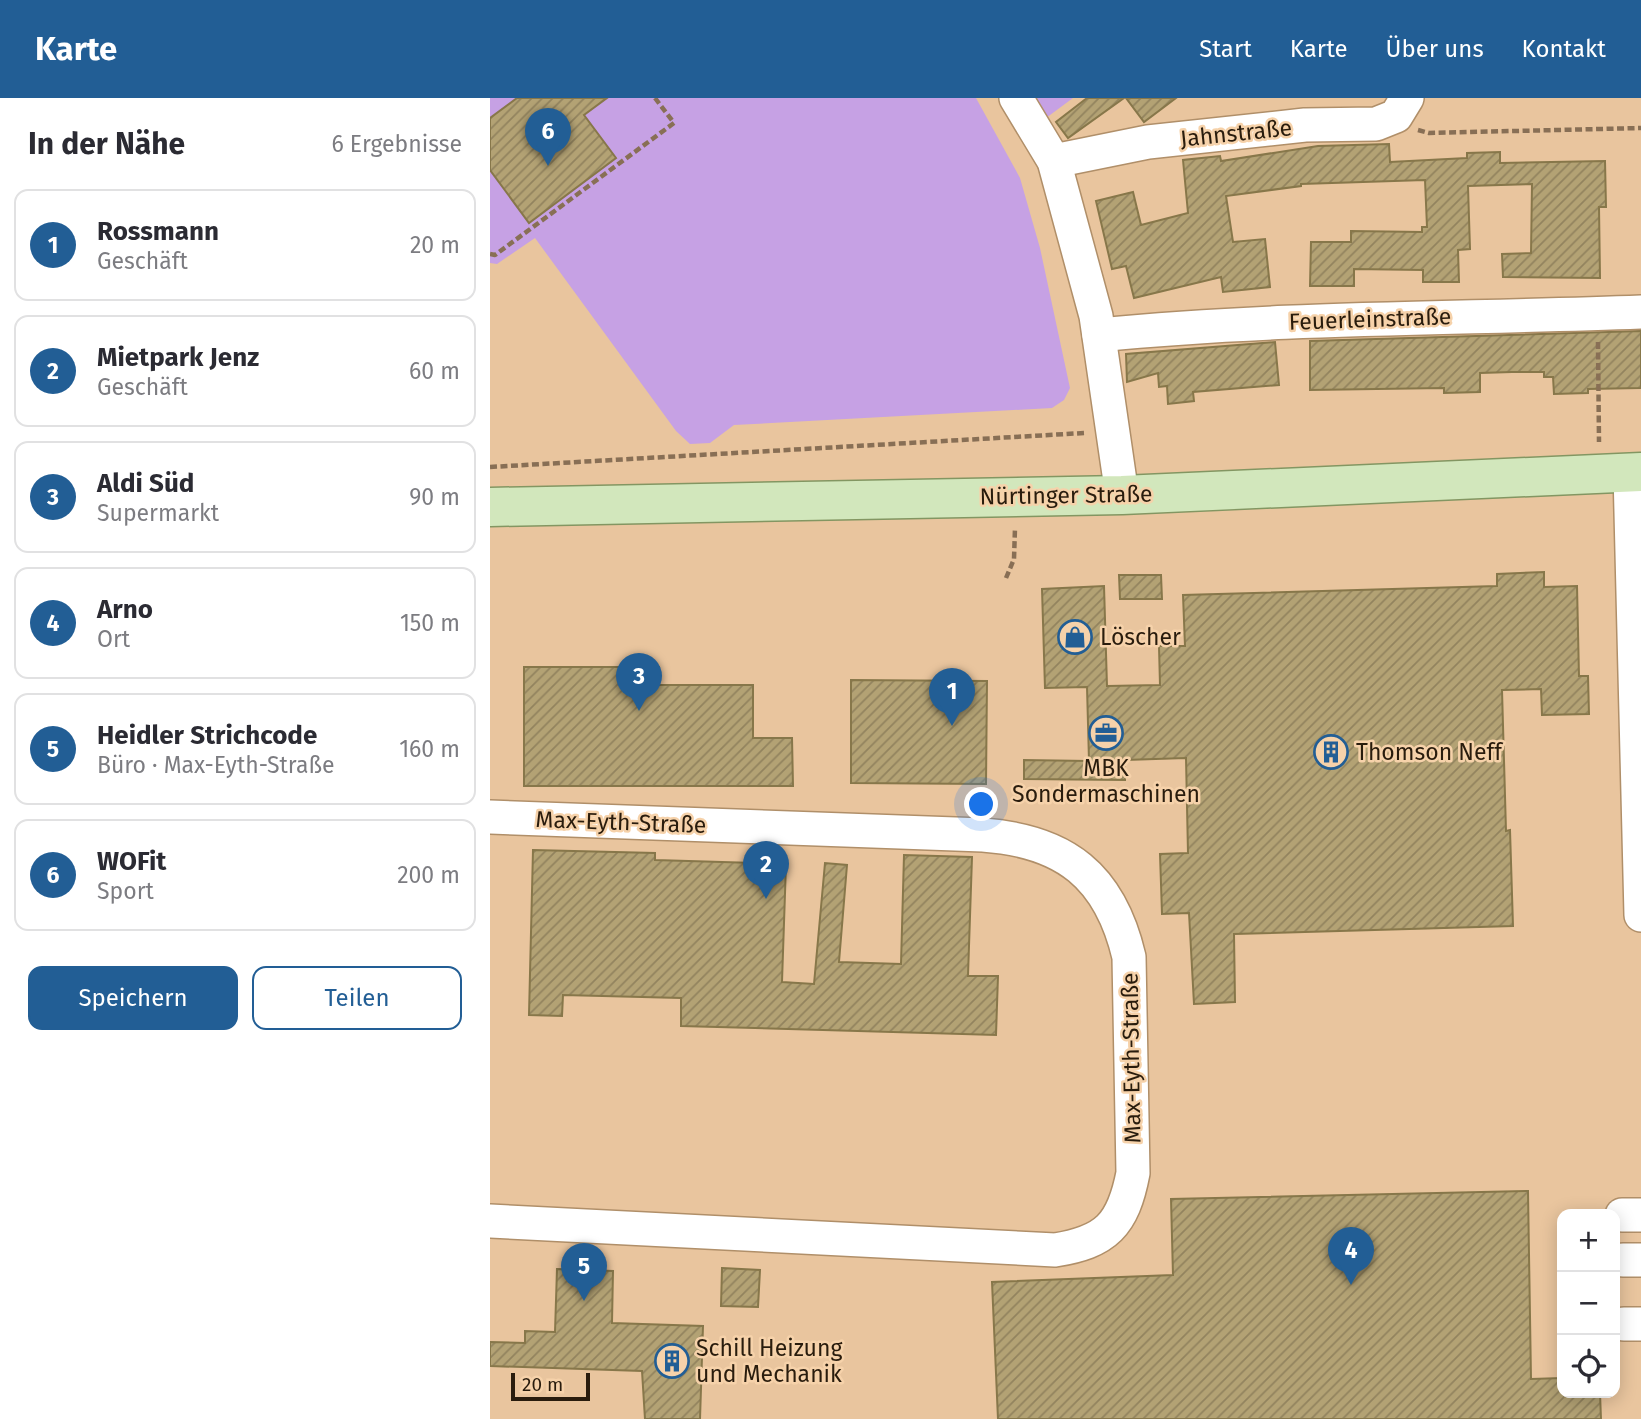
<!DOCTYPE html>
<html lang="de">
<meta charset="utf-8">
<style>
:root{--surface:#fff;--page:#f2f2f3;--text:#2b2b33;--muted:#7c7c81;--line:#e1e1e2;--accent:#225e95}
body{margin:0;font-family:"Fira Sans",sans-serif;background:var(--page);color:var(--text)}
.controls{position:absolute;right:21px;bottom:21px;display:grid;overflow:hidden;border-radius:14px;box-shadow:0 4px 18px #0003}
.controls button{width:63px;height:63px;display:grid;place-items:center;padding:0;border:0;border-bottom:2px solid var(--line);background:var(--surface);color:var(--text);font:35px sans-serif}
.scale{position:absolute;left:21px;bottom:18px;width:79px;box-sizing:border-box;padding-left:7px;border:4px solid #291c0d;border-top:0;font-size:19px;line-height:24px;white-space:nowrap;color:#291c0d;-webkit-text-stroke:5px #f6d2aa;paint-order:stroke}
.you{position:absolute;left:492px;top:707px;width:24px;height:24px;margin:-18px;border:5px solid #fff;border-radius:50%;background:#1a73e8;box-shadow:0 0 0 10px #1a73e833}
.badge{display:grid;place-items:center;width:46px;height:46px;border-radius:50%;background:var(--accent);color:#fff;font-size:23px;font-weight:700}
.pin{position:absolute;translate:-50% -58px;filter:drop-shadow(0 2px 4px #0008)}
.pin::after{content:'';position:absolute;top:37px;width:24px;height:21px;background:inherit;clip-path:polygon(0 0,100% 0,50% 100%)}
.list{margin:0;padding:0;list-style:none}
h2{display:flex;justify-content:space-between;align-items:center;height:91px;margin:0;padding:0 28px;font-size:30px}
h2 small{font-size:23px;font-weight:400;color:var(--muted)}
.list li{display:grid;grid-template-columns:46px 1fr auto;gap:21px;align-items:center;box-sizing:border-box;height:112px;margin:0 14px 14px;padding:0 14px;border:2px solid var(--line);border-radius:14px}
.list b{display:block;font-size:26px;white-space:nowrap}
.list p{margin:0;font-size:23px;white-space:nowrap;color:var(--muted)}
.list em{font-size:23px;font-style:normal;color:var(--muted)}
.actions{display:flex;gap:14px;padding:21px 28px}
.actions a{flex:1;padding:16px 0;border:2px solid var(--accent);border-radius:14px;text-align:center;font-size:24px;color:var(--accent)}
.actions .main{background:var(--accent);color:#fff}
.icon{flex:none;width:38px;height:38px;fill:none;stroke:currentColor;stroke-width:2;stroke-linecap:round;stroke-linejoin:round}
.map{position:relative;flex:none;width:1151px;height:1321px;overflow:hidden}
header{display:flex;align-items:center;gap:42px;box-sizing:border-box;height:98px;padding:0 35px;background:var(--accent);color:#fff}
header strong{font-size:33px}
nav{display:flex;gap:38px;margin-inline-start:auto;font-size:24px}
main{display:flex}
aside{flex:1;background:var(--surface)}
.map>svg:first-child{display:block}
</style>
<header>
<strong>Karte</strong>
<nav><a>Start</a><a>Karte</a><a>Über uns</a><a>Kontakt</a></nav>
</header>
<main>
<aside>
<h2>In der Nähe<small>6 Ergebnisse</small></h2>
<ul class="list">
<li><span class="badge">1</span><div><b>Rossmann</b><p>Geschäft</p></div><em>20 m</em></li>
<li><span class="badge">2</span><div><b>Mietpark Jenz</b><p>Geschäft</p></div><em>60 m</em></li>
<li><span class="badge">3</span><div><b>Aldi Süd</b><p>Supermarkt</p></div><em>90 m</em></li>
<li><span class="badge">4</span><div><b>Arno</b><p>Ort</p></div><em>150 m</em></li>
<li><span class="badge">5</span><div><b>Heidler Strichcode</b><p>Büro · Max-Eyth-Straße</p></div><em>160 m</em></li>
<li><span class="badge">6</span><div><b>WOFit</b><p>Sport</p></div><em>200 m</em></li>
</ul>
<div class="actions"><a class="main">Speichern</a><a>Teilen</a></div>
</aside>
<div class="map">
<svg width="1151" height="1321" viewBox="0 0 1151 1321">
<defs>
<pattern id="building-hatch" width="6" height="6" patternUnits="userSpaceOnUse" patternTransform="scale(1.75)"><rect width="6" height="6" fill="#b3a274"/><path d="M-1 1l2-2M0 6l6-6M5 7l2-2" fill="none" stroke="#92835e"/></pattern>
</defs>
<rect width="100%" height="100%" fill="#e9c59e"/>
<!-- park -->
<g fill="#c6a1e4">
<polygon points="0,0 486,0 530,80 550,150 580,290 574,302 562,310 244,327 220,345 200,346 186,333 45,140 7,166 0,165"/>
<polygon points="545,0 583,0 556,20"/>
</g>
<!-- building -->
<g fill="url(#building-hatch)" stroke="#87774a" stroke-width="2">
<polygon points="27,0 117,0 94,17 126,60 39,125 0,72 0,20"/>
<polygon points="597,0 634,0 578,40 566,24"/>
<polygon points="636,0 686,0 654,24"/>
<polygon points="899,46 900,64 977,60 977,55 1010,54 1010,65 1115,63 1116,109 1109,109 1110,180 1013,179 1012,156 1041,155 1042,86 978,88 980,151 968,152 969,184 933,184 933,172 864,171 864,188 820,188 821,144 861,144 861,133 932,134 932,129 937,129 935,82 811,86 811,88 736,98 743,144 775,141 780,189 733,194 731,179 644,200 636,168 622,171 606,103 643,94 651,127 698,115 693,62 730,58 731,63 828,48"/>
<polygon points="1151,233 1151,290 1098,291 1098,295 1064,296 1063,279 1054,279 1054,274 1022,274 990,275 990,294 954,295 954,290 820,292 820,243"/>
<polygon points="785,244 789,287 703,294 704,303 678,306 677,288 669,289 668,275 637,284 636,256"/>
<polygon points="1054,474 1054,489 1087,488 1089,578 1098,578 1099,616 1052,617 1051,591 1012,592 1016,733 1020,732 1023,828 744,836 745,904 704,906 699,815 672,816 670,756 698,755 696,660 635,662 635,682 534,681 534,662 599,663 597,589 555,590 552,491 614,488 617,588 670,587 669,548 695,548 693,497 1007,488 1007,476"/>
<polygon points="629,477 671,477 672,501 630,501"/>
<polygon points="34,569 169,569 169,587 263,587 263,640 302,640 303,688 34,688"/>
<polygon points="361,582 497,583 496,686 361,685"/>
<polygon points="43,752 165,755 165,762 296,766 292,884 324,886 335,765 357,767 349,864 411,866 414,757 482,759 478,878 508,878 506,937 191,928 191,900 73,897 72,918 39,917"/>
<polygon points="1038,1093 1041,1281 1072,1280 1072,1295 1110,1295 1111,1321 508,1321 502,1184 683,1177 681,1101"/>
<polygon points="232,1170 270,1172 268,1209 231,1208"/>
<polygon points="67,1171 123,1173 122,1225 213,1228 210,1321 155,1321 152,1273 0,1268 0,1244 35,1245 35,1233 65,1234"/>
</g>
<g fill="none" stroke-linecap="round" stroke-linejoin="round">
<!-- minor casing -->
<g stroke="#b08f69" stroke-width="36">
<g id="minor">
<polyline points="526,0 564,63 606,218 632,397"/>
<polyline points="564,63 658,44 815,27 886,26 906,18 917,0"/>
<path d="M609,237C789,219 970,221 1151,214"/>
<polyline points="1140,374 1151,817"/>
<path d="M0,719L493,737C575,743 620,778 639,859L643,1075C633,1127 616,1144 565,1152L0,1123"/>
<polyline points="1132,1117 1151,1117"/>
<polyline points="1133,1162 1151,1162"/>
<polyline points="1134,1226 1151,1226"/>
</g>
</g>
<!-- major casing -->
<g stroke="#839662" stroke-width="41">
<polyline id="major" points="0,409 632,397 1151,374"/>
</g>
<!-- path -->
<g stroke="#886f55" stroke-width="4.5" stroke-dasharray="7 3.5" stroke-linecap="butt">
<polyline points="928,32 939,35 1151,30"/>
<polyline points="0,156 5,157 184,25 165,0"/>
<polyline points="1108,244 1109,344"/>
<polyline points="0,369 594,335"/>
<polyline points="516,480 524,461 525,430"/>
</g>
<!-- minor -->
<use href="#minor" stroke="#fff" stroke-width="33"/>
<!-- major -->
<use href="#major" stroke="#d2e7bc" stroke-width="38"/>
</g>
<!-- icons -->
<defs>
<g id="shop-ring" transform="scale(1.75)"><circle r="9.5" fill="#f6d2aa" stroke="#225e95" stroke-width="1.5"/><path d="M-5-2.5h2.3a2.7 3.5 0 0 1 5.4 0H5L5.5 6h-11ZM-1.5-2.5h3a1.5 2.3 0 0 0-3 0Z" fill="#225e95"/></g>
<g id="office-ring" transform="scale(1.75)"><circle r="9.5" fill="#f6d2aa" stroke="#225e95" stroke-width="1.5"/><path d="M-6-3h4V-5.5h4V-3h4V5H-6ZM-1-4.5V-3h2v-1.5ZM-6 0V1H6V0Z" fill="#225e95"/></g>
<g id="building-ring" transform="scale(1.75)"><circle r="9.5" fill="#f6d2aa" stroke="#225e95" stroke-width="1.5"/><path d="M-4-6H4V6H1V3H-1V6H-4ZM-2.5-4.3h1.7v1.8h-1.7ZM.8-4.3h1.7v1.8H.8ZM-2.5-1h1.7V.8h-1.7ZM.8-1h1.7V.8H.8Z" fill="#225e95"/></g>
</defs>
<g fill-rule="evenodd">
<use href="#shop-ring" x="585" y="539"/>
<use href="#office-ring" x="616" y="635"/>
<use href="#building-ring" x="841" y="654"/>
<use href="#building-ring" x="182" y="1263"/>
</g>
<g text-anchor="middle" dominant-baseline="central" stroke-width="5" stroke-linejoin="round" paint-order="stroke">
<!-- street labels -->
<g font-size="23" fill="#291c0d" stroke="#f6d2aa">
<text transform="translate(746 35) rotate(-6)">Jahnstraße</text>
<text transform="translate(880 221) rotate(-2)">Feuerleinstraße</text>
<text transform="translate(576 397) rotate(-1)">Nürtinger Straße</text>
<text transform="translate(131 724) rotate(2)">Max-Eyth-Straße</text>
<text transform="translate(641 960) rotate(-91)">Max-Eyth-Straße</text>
</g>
<!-- poi labels -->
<g font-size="23" fill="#291c0d" stroke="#f6d2aa" text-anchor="start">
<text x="610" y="539">Löscher</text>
<text x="866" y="654">Thomson Neff</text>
<text x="616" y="670" text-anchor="middle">MBK<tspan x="616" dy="26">Sondermaschinen</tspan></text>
<text x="206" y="1250">Schill Heizung<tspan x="206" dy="26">und Mechanik</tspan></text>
</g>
</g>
</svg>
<div class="controls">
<button>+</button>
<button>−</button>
<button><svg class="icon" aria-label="locate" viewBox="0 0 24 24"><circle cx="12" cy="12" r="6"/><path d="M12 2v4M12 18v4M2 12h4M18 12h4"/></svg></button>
</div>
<div class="scale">20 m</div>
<div class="you"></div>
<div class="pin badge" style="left:462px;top:628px">1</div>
<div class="pin badge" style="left:276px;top:801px">2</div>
<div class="pin badge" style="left:149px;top:613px">3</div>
<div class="pin badge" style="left:861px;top:1187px">4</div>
<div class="pin badge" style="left:94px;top:1203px">5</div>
<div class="pin badge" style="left:58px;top:68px">6</div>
</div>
</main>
